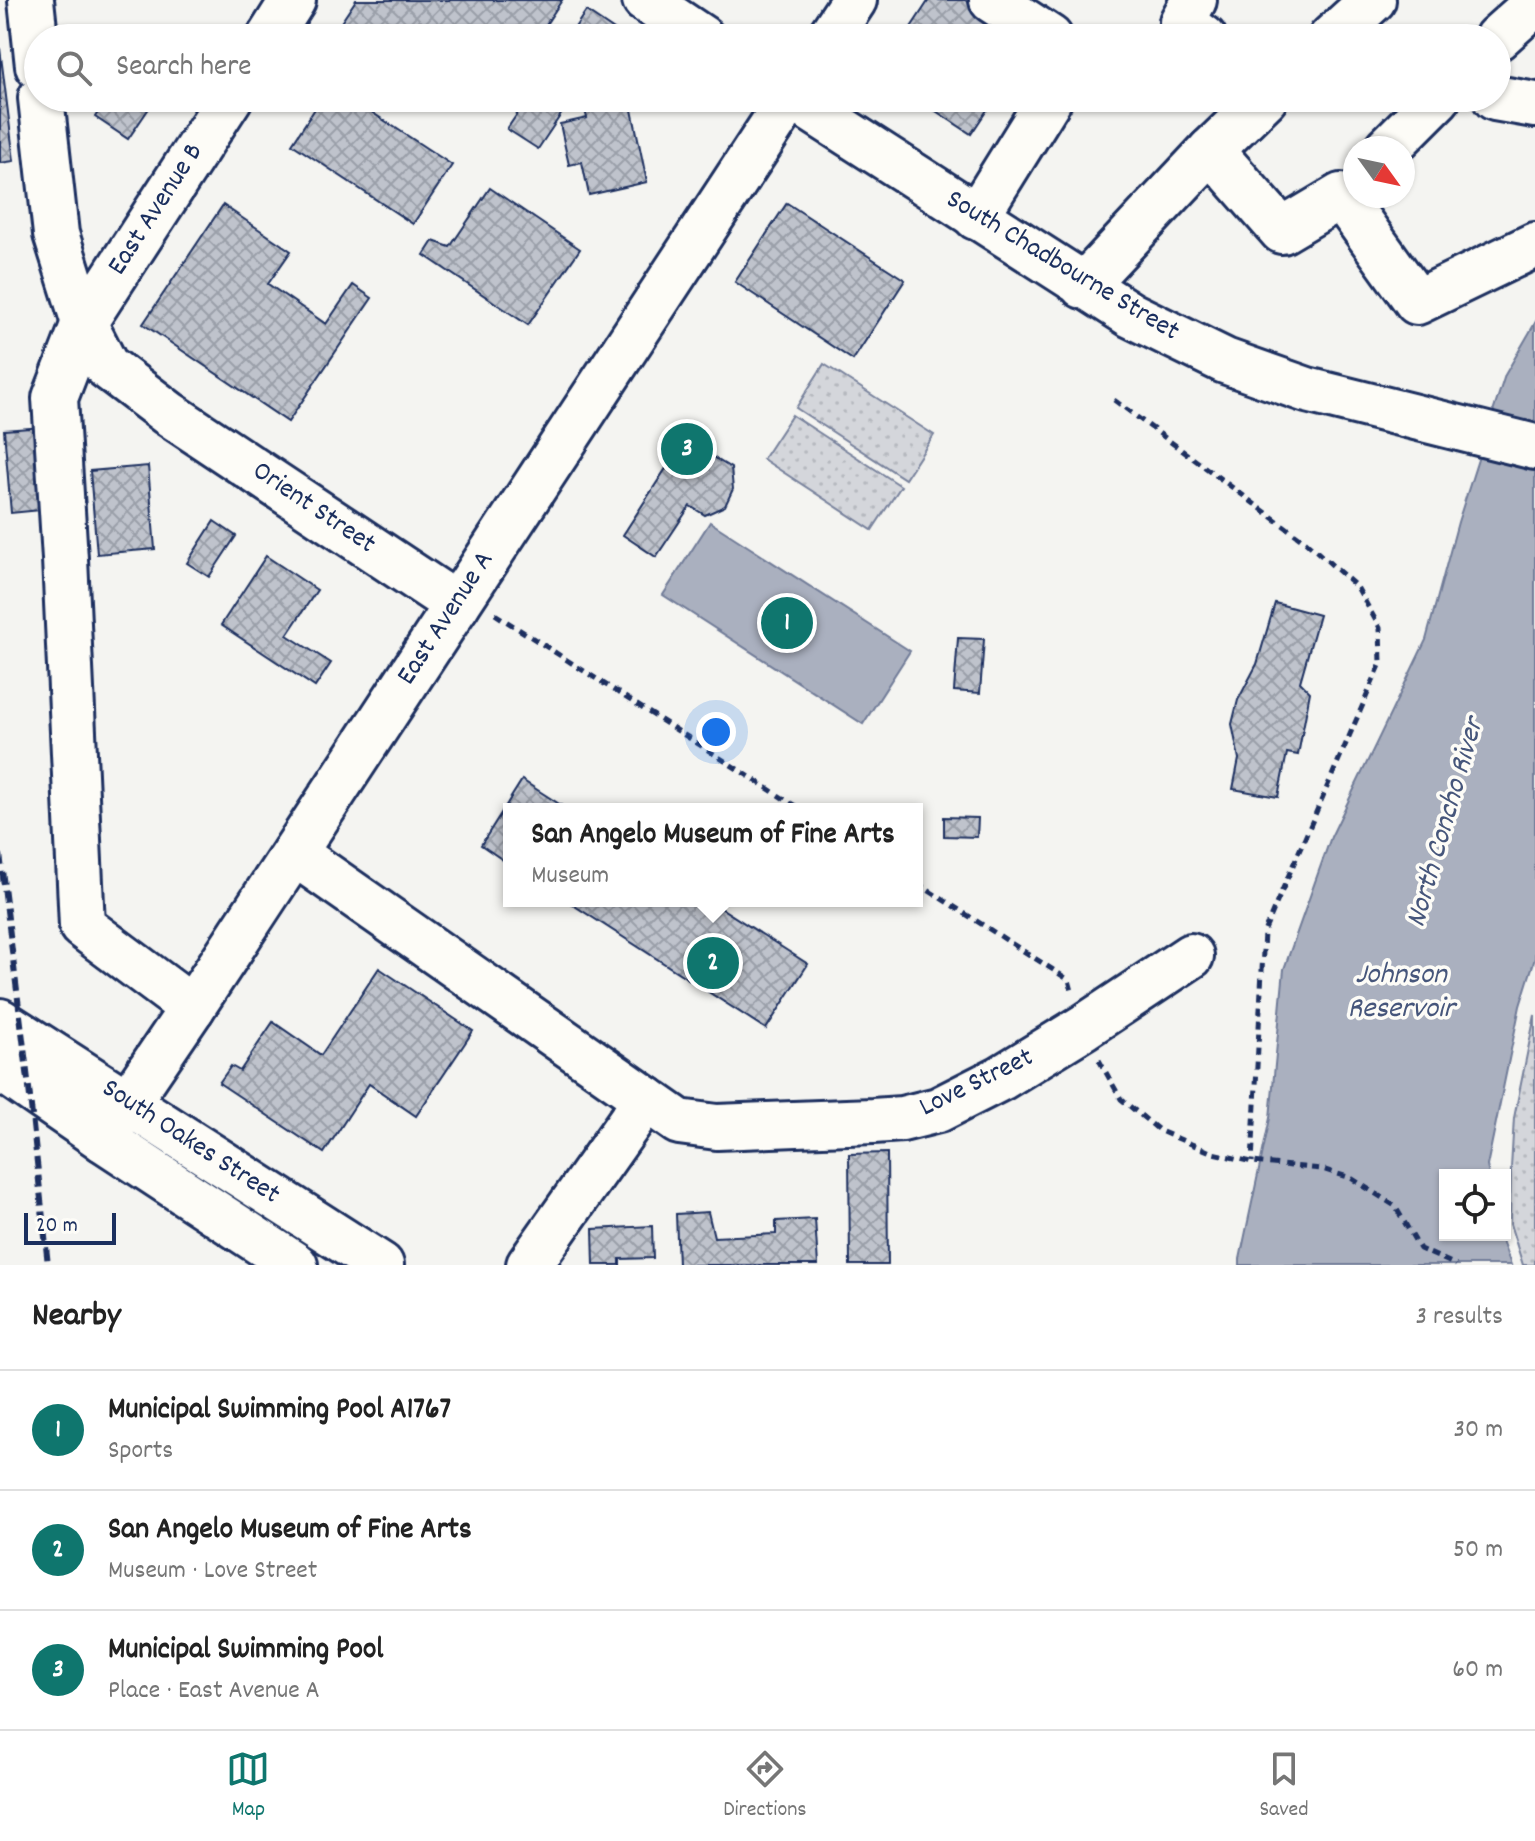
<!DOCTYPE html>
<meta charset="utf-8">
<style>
:root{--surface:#fff;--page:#f2f2f2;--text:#222;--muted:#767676;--line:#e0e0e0;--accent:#0f766e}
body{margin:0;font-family:Dekko,sans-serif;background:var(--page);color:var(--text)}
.controls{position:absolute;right:24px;bottom:24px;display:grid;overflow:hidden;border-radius:0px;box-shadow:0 2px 6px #0004}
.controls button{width:72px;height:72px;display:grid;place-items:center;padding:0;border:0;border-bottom:2px solid var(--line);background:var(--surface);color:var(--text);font:40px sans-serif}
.compass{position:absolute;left:1343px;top:136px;width:72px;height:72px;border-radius:50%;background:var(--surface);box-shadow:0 2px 6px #0004;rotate:123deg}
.scale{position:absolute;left:24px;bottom:20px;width:92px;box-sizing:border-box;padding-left:8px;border:4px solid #1b2f5e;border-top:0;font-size:22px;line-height:28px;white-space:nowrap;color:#1b2f5e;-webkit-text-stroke:6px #fdfcf7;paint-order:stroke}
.you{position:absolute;left:716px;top:732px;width:28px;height:28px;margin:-20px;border:6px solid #fff;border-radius:50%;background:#1a73e8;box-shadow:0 0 0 12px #1a73e833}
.badge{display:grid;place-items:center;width:52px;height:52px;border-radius:50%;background:var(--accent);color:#fff;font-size:26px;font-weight:700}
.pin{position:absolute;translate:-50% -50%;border:4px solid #fff;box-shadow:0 2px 8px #0006}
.popup{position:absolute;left:503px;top:803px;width:420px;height:104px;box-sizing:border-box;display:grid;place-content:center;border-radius:0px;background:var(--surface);filter:drop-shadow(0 2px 6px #0005);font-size:26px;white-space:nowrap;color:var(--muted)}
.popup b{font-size:30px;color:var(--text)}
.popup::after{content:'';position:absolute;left:50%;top:100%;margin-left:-16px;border:16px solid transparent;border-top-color:var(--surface)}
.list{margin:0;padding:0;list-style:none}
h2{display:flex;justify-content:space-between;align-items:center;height:104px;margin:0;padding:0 32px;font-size:34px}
h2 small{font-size:26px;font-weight:400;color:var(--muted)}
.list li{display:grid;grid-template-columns:52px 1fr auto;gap:24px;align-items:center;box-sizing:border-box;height:120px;padding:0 32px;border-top:2px solid var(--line)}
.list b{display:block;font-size:30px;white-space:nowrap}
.list p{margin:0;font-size:26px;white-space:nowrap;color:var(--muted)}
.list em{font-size:26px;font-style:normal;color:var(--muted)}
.icon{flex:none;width:44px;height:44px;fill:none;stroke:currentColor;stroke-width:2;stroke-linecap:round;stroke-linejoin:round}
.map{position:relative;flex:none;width:1535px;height:1265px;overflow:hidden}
.search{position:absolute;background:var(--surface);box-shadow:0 2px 6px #0004;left:24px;right:24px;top:24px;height:88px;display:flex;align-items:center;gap:20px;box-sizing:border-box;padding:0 28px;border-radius:44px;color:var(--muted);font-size:30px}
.sheet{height:464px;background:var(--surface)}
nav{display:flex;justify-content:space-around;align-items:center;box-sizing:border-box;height:112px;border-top:2px solid var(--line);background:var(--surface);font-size:22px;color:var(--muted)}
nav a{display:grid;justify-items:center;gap:4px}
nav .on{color:var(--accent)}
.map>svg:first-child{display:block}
</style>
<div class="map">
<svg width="1535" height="1265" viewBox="0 0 1535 1265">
<defs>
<pattern id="park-dots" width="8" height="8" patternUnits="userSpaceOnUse" patternTransform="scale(2)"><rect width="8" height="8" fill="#d4d6db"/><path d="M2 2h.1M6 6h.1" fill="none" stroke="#b5b8be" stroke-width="1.8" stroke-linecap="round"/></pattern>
<pattern id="building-cross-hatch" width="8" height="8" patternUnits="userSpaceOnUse" patternTransform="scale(2)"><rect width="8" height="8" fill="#bfc3cc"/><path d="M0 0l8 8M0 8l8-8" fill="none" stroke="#9a9fa9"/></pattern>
</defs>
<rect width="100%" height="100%" fill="#f4f4f1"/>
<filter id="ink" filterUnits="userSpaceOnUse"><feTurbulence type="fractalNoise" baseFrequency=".0125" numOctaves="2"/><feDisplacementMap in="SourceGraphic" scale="16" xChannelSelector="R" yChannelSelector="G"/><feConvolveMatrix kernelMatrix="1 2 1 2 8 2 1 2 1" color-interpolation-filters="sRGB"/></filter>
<g filter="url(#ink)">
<!-- park -->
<g fill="url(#park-dots)" stroke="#78829c" stroke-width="2">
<polygon points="824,364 934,435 905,479 796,408"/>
<polygon points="792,415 901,486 872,530 763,459"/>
<polygon points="1535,1015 1535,1265 1523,1265 1510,1224 1511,1168 1514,1118"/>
</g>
<!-- water -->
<g fill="#aab0bf" stroke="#717c98" stroke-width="2">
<polygon points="1535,323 1535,958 1520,1006 1487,1166 1489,1175 1445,1175 1445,1235 1500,1235 1511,1265 1240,1265 1240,1259 1270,1118 1284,969 1331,837 1426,640 1458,522 1505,375"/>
<polygon points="710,522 910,651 863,724 663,595"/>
</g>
<!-- building -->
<g fill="url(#building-cross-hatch)" stroke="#1b2f5e" stroke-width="2">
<polygon points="356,0 562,0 537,38 348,38 336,30"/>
<polygon points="929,0 965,0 1022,38 904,38"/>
<polygon points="586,11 617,32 612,38 568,38"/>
<polygon points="0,48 14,161 0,163"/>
<polygon points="107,98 156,98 128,139 95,117"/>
<polygon points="322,98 350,98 452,165 413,224 292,144"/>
<polygon points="461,98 482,98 475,108"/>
<polygon points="528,98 572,98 538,149 507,129"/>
<polygon points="916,98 995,98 971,134"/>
<polygon points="630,100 647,182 589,195 582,162 569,165 560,124 587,118 585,110"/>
<polygon points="490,188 580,249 528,325 424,255 433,241 450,247"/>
<polygon points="787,203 905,280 853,360 735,282"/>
<polygon points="223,205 291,251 268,284 326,324 353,285 372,298 288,422 143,324"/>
<polygon points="43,427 50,509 11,513 4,430"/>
<polygon points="708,454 731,468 733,489 725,506 705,515 690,506 656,557 623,535 672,459 684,467 688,461"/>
<polygon points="148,466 155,549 97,554 90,471"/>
<polygon points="214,521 236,536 209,577 187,563"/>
<polygon points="266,556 317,590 287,635 331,663 315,687 221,625"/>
<polygon points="1275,603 1319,615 1300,682 1310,692 1298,755 1287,753 1278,797 1233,789 1239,759 1232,724 1238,700 1257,664"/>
<polygon points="958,638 984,639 980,693 954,691"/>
<polygon points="522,780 567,809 509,809 509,864 481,845"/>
<polygon points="944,817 978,818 977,837 944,836"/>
<polygon points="567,901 710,901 808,964 766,1029"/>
<polygon points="379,968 473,1031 416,1116 369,1084 324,1153 219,1083 231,1066 240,1071 273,1022 321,1055"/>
<polygon points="887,1153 888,1265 850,1265 849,1154"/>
<polygon points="708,1212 714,1237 776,1234 776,1221 815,1219 818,1265 678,1265 676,1214"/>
<polygon points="652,1226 653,1258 620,1259 620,1265 594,1265 593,1229"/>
</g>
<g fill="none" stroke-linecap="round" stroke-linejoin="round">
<!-- minor casing -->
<g stroke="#1b2f5e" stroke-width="50">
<g id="minor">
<polyline points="31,0 38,66"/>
<polyline points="992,0 1050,38"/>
<polyline points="1194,0 1182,22 1204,38"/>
<polyline points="269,38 293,0"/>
<polyline points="829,38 854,0"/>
<polyline points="1331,38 1373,0"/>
<polyline points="1497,38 1535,4"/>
<polyline points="41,98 56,234 84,323 106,366 168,413 457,605"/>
<polyline points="1495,98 1535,105"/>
<polyline points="1388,148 1438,98"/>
<polyline points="1211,150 1282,231 1341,196 1417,302 1535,245"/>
<polyline points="976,217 1050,98"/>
<polyline points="1083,286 1211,150 1265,98"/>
<polyline points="294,853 679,1122 717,1127 873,1121 902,1119 938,1110 1001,1078 1084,1027 1191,956"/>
<polyline points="192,1008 82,926 65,559 55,398 84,323 230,98"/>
<polyline points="0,1021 381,1265"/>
<polyline points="0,1068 103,1139 295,1265"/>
<polyline points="103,1139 192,1008 790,98"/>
<polyline points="529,1265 646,1099"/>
</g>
</g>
<!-- major casing -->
<g stroke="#1b2f5e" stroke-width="50">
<g id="major">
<polyline points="645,0 702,38"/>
<polyline points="793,98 1131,315 1225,361 1307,390 1535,447"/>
</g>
</g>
<!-- path -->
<g stroke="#1b2f5e" stroke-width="5" stroke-dasharray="8 6" stroke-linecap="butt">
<polyline points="1114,400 1306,542 1357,587 1380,628 1381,663 1264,932 1252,1162"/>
<polyline points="495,614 800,809"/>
<polyline points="917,883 1069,980 1072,991"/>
<polyline points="1099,1060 1121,1099 1160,1131 1213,1153 1252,1162 1322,1169 1351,1178 1395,1206 1420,1249 1456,1265"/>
</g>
<!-- minor -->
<use href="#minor" stroke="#fdfcf7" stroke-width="44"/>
<!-- major -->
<use href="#major" stroke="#fdfcf7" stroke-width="44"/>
<!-- rail -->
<polyline stroke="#1b2f5e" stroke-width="6" stroke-dasharray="12 6" stroke-linecap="butt" points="0,854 29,1088 48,1265"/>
</g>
</g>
<g text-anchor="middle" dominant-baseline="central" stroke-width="7" stroke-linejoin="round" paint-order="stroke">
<!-- street labels -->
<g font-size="28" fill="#1b2f5e" stroke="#fdfcf7">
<text transform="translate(157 210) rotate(-57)">East Avenue B</text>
<text transform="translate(1062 267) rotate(31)">South Chadbourne Street</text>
<text transform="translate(313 509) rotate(34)">Orient Street</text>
<text transform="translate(447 619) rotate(-57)">East Avenue A</text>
<text transform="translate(977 1084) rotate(-26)">Love Street</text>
<text transform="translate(190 1143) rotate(33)">South Oakes Street</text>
</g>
<!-- water labels -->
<g font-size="30" font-style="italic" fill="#46567b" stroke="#fdfcf7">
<text transform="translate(1447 823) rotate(-74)">North Concho River</text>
<text x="1401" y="976">Johnson<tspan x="1401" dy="34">Reservoir</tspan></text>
</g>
</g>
</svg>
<div class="controls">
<button><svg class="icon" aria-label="locate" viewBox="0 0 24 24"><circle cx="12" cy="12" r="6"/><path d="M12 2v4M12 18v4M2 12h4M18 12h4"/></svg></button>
</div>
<svg class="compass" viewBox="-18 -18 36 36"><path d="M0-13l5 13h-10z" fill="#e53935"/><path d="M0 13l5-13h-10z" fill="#767676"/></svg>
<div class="scale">20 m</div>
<div class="you"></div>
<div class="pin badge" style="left:787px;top:623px">1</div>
<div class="pin badge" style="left:713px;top:963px">2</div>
<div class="popup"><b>San Angelo Museum of Fine Arts</b>Museum</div>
<div class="pin badge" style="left:687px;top:449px">3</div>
<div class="search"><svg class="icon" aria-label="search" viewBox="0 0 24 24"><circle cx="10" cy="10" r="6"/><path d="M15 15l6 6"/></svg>Search here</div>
</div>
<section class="sheet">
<h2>Nearby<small>3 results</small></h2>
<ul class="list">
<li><span class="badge">1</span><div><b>Municipal Swimming Pool A1767</b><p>Sports</p></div><em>30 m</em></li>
<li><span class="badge">2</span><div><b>San Angelo Museum of Fine Arts</b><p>Museum · Love Street</p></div><em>50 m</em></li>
<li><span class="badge">3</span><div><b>Municipal Swimming Pool</b><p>Place · East Avenue A</p></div><em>60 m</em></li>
</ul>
</section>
<nav>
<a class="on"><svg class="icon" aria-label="map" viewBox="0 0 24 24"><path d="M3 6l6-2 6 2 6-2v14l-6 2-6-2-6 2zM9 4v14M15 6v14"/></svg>Map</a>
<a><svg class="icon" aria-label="directions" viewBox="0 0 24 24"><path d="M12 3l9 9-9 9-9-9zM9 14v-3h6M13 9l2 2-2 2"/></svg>Directions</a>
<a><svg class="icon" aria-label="saved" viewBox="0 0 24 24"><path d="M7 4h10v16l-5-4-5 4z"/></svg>Saved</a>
</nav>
